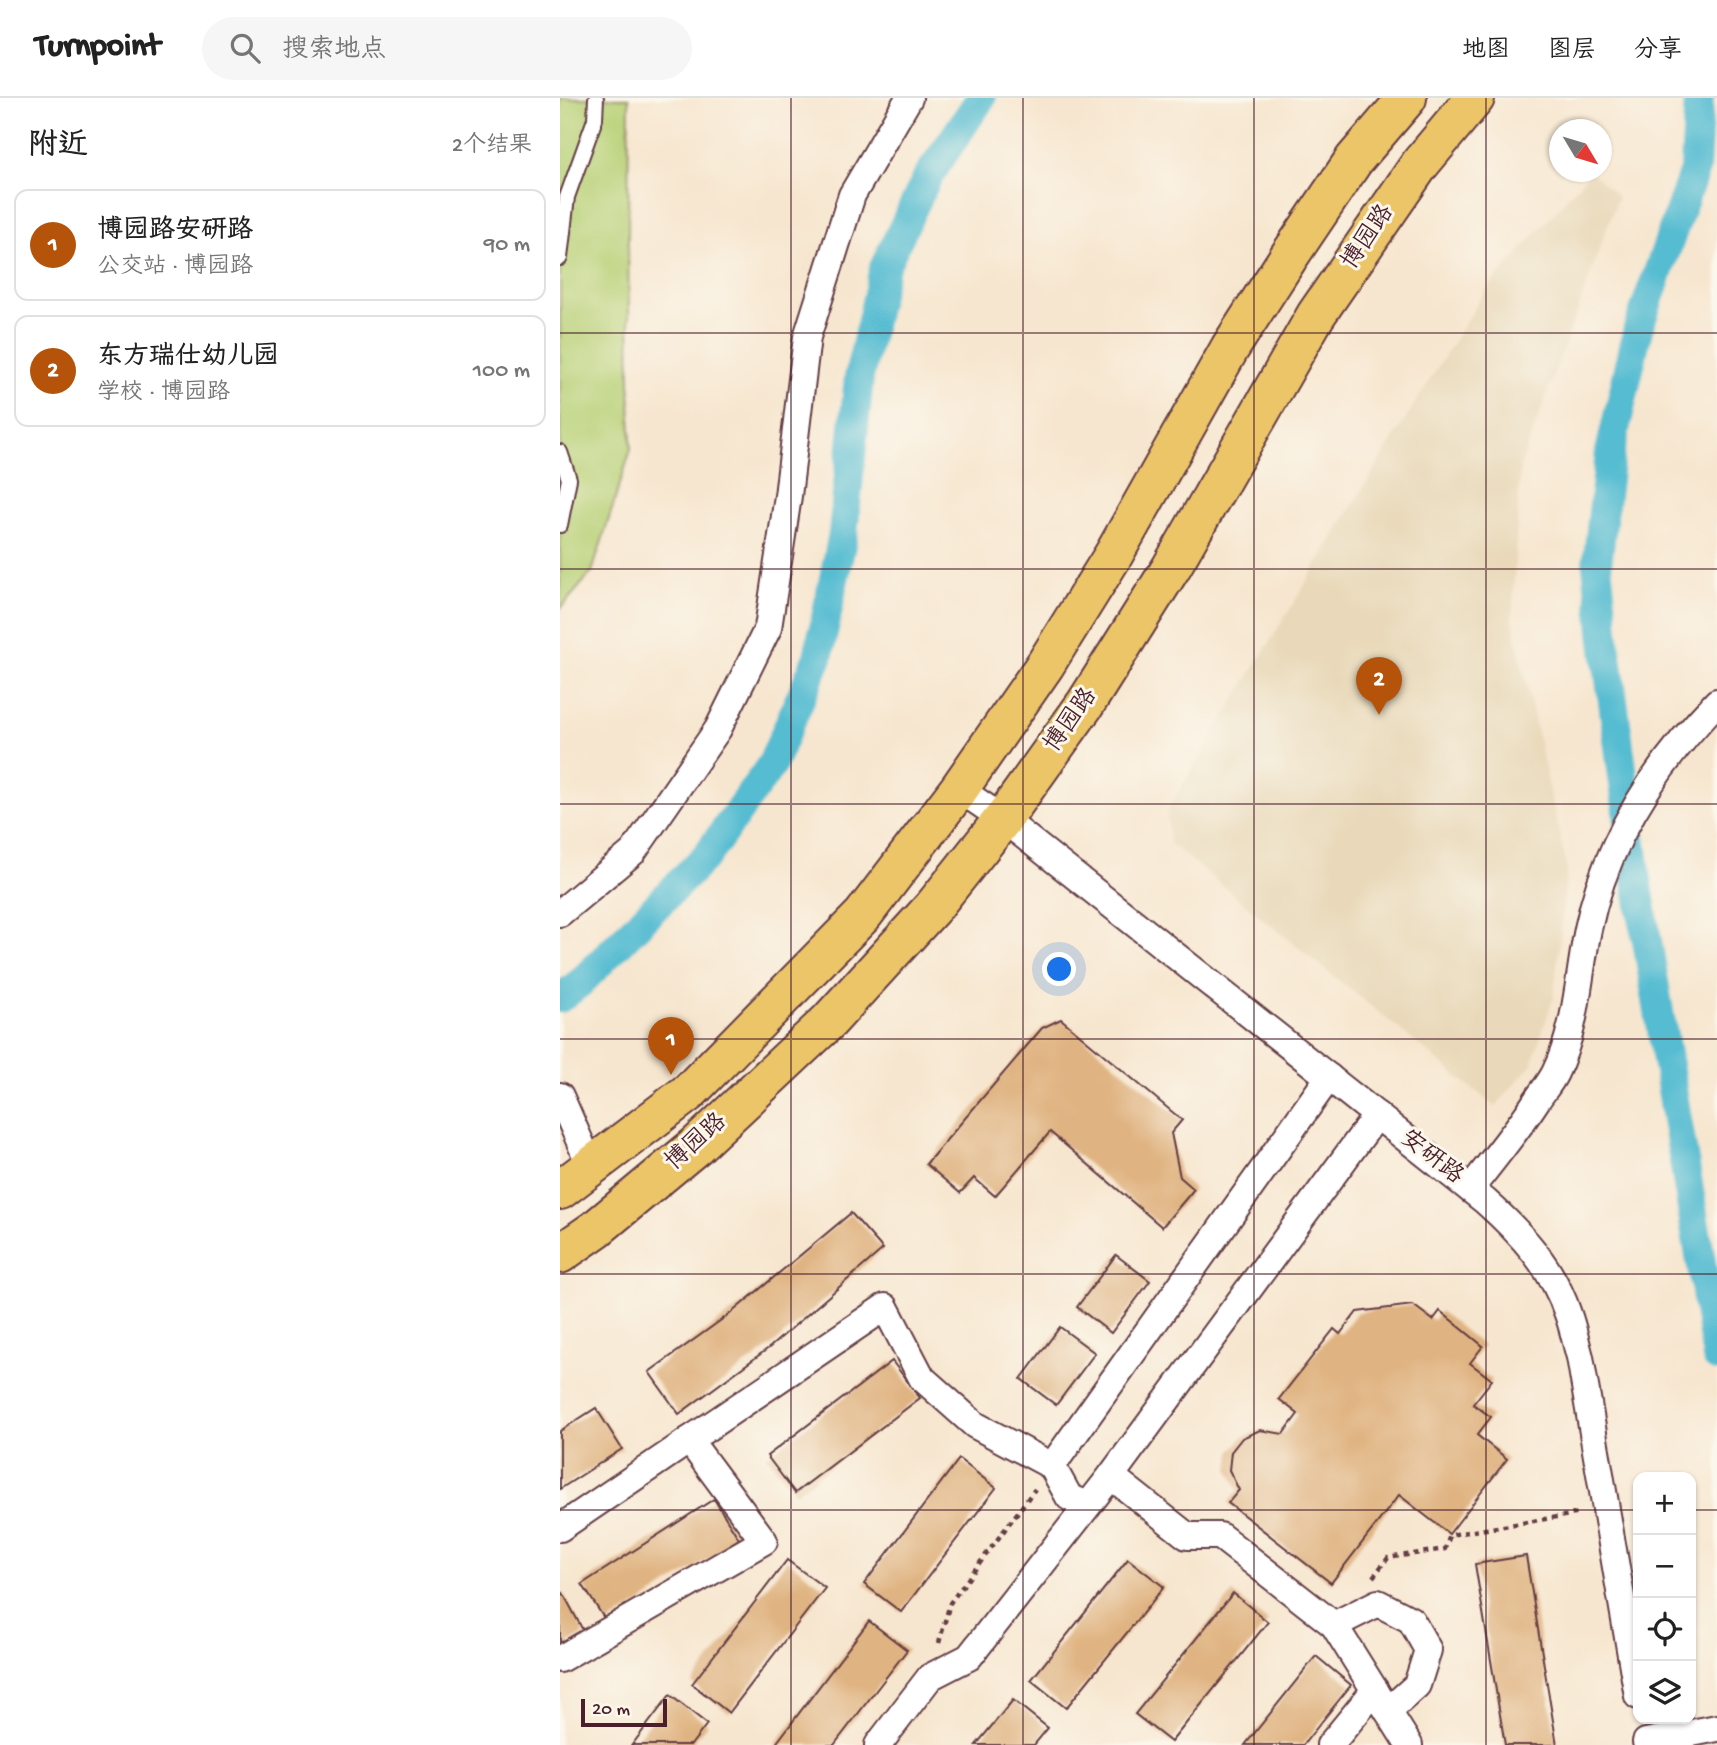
<!DOCTYPE html>
<html lang="zh">
<meta charset="utf-8">
<style>
:root{--surface:#fff;--page:#f6f6f6;--text:#222;--muted:#767676;--line:#e0e0e0;--accent:#b45309}
body{margin:0;font-family:"Gochi Hand","LXGW WenKai TC",sans-serif;background:var(--page);color:var(--text)}
.controls{position:absolute;right:21px;bottom:21px;display:grid;overflow:hidden;border-radius:14px;box-shadow:0 2px 5px #0004}
.controls button{width:63px;height:63px;display:grid;place-items:center;padding:0;border:0;border-bottom:2px solid var(--line);background:var(--surface);color:var(--text);font:35px sans-serif}
.compass{position:absolute;left:989px;top:21px;width:63px;height:63px;border-radius:50%;background:var(--surface);box-shadow:0 2px 5px #0004;rotate:128deg}
.scale{position:absolute;left:21px;bottom:18px;width:86px;box-sizing:border-box;padding-left:7px;border:4px solid #4a1f2b;border-top:0;font-size:19px;line-height:24px;white-space:nowrap;color:#4a1f2b;-webkit-text-stroke:5px #fbf7ec;paint-order:stroke}
.you{position:absolute;left:500px;top:872px;width:24px;height:24px;margin:-18px;border:5px solid #fff;border-radius:50%;background:#1a73e8;box-shadow:0 0 0 10px #1a73e833}
.badge{display:grid;place-items:center;width:46px;height:46px;border-radius:50%;background:var(--accent);color:#fff;font-size:23px;font-weight:700}
.pin{position:absolute;translate:-50% -58px;filter:drop-shadow(0 2px 4px #0008)}
.pin::after{content:'';position:absolute;top:37px;width:24px;height:21px;background:inherit;clip-path:polygon(0 0,100% 0,50% 100%)}
.list{margin:0;padding:0;list-style:none}
h2{display:flex;justify-content:space-between;align-items:center;height:91px;margin:0;padding:0 28px;font-size:30px}
h2 small{font-size:23px;font-weight:400;color:var(--muted)}
.list li{display:grid;grid-template-columns:46px 1fr auto;gap:21px;align-items:center;box-sizing:border-box;height:112px;margin:0 14px 14px;padding:0 14px;border:2px solid var(--line);border-radius:14px}
.list b{display:block;font-size:26px;white-space:nowrap}
.list p{margin:0;font-size:23px;white-space:nowrap;color:var(--muted)}
.list em{font-size:23px;font-style:normal;color:var(--muted)}
.icon{flex:none;width:38px;height:38px;fill:none;stroke:currentColor;stroke-width:2;stroke-linecap:round;stroke-linejoin:round}
.map{position:relative;flex:none;width:1157px;height:1647px;overflow:hidden}
header{display:flex;align-items:center;gap:42px;box-sizing:border-box;height:98px;padding:0 35px;background:var(--surface);border-bottom:2px solid var(--line)}
header strong{font-size:33px}
nav{display:flex;gap:38px;margin-inline-start:auto;font-size:24px}
.search{width:490px;height:63px;background:var(--page);display:flex;align-items:center;gap:18px;box-sizing:border-box;padding:0 24px;border-radius:38px;color:var(--muted);font-size:26px}
main{display:flex}
aside{flex:1;background:var(--surface)}
.map>svg:first-child{display:block}
</style>
<header>
<strong>Turnpoint</strong>
<div class="search"><svg class="icon" aria-label="search" viewBox="0 0 24 24"><circle cx="10" cy="10" r="6"/><path d="M15 15l6 6"/></svg>搜索地点</div>
<nav><a>地图</a><a>图层</a><a>分享</a></nav>
</header>
<main>
<aside>
<h2>附近<small>2个结果</small></h2>
<ul class="list">
<li><span class="badge">1</span><div><b>博园路安研路</b><p>公交站 · 博园路</p></div><em>90 m</em></li>
<li><span class="badge">2</span><div><b>东方瑞仕幼儿园</b><p>学校 · 博园路</p></div><em>100 m</em></li>
</ul>
</aside>
<div class="map">
<svg width="1157" height="1647" viewBox="0 0 1157 1647">
<rect width="100%" height="100%" fill="#fbf7ec"/>
<filter id="ink" filterUnits="userSpaceOnUse"><feTurbulence type="fractalNoise" baseFrequency=".0143" numOctaves="2"/><feDisplacementMap in="SourceGraphic" scale="14" xChannelSelector="R" yChannelSelector="G"/><feConvolveMatrix kernelMatrix="1 2 1 2 8 2 1 2 1" color-interpolation-filters="sRGB"/></filter>
<filter id="wash" filterUnits="userSpaceOnUse"><feTurbulence type="fractalNoise" baseFrequency=".00686" numOctaves="4" result="noise"/><feDisplacementMap in="SourceGraphic" scale="28" xChannelSelector="R" yChannelSelector="G"/><feGaussianBlur stdDeviation="1.57" result="paint"/><feColorMatrix in="noise" values="0 0 0 0 0 0 0 0 0 0 0 0 0 0 0 0 0 1.4 0 .05"/><feComposite in="paint" operator="in"/></filter>
<g filter="url(#wash)">
<rect width="100%" height="100%" fill="#f7e6cf"/>
<!-- built -->
<polygon fill="#e9d9ba" points="1030,74 1032,74 1058,99 1009,236 960,369 952,521 1007,771 994,898 972,966 935,1009 610,745 607,713 835,338 925,193"/>
<!-- green -->
<polygon fill="#b7d075" stroke="#807850" stroke-width="2" points="0,0 69,0 68,147 71,351 32,474 0,511"/>
<g fill="none" stroke-linecap="round" stroke-linejoin="round">
<!-- canal -->
<g stroke="#54bcd1" stroke-width="30">
<polyline points="1139,0 1135,70 1078,231 1050,354 1037,467 1046,551 1077,783 1157,1259"/>
<polyline points="0,900 20,885 147,757 212,666 258,559 283,436 299,279 324,170 367,80 421,0"/>
</g>
</g>
<g id="blocks">
<!-- building -->
<g fill="#e0b482">
<polygon points="501,921 622,1022 611,1035 620,1079 634,1091 602,1129 490,1034 435,1098 414,1080 400,1095 366,1066 482,930"/>
<polygon points="291,1115 323,1151 210,1249 119,1316 89,1274 171,1215"/>
<polygon points="556,1157 590,1183 551,1235 517,1209"/>
<polygon points="853,1207 873,1222 880,1213 923,1248 910,1265 932,1282 913,1306 931,1319 917,1337 947,1361 889,1436 839,1397 771,1485 668,1405 679,1392 669,1372 671,1354 682,1340 700,1332 723,1336 738,1316 719,1301 774,1231 780,1236 797,1214"/>
<polygon points="500,1229 535,1255 496,1307 461,1281"/>
<polygon points="332,1263 360,1300 235,1395 207,1358"/>
<polygon points="36,1310 62,1351 0,1391 0,1333"/>
<polygon points="399,1361 436,1390 341,1514 304,1486"/>
<polygon points="154,1401 179,1441 48,1526 22,1486"/>
<polygon points="966,1458 997,1647 945,1647 915,1466"/>
<polygon points="568,1461 604,1489 506,1610 471,1582"/>
<polygon points="227,1462 265,1490 169,1615 132,1586"/>
<polygon points="3,1495 25,1536 0,1550 0,1497"/>
<polygon points="673,1495 708,1524 611,1644 575,1616"/>
<polygon points="309,1523 347,1552 274,1647 215,1647"/>
<polygon points="756,1558 791,1587 743,1647 685,1647"/>
<polygon points="110,1597 147,1626 131,1647 72,1647"/>
<polygon points="453,1602 488,1630 474,1647 416,1647"/>
</g>
</g>
</g>
<g filter="url(#ink)">
<use href="#blocks" fill-opacity="0" stroke="#643d44" stroke-width="2"/>
<g fill="none" stroke-linecap="round" stroke-linejoin="round">
<!-- service casing -->
<g stroke="#643d44" stroke-width="18">
<g id="service">
<polyline points="0,160 7,99 35,21 36,0"/>
<polyline points="0,354 9,381 0,427"/>
</g>
</g>
<!-- minor casing -->
<g stroke="#643d44" stroke-width="30">
<g id="minor">
<path d="M399,691L443,721L925,1103C961,1135 993,1170 1008,1216C1013,1230 1016,1245 1020,1259L1078,1598"/>
<polyline points="0,815 73,754 158,631 208,530 228,398 247,239 292,97 349,0"/>
<polyline points="0,998 31,1069"/>
<path d="M910,1091C933,1062 957,1033 977,1002C983,993 990,985 995,975C1017,930 1018,880 1028,831C1046,744 1095,668 1157,604"/>
<polyline points="551,1378 627,1438 660,1438 774,1527 849,1647"/>
<polyline points="527,1407 509,1399 492,1368 769,979"/>
<polyline points="0,1430 325,1209 362,1280 415,1327 492,1368"/>
<polyline points="774,1527 818,1505 851,1522 868,1552 857,1587 828,1613"/>
<polyline points="0,1561 204,1443 129,1342"/>
<polyline points="1086,1644 1157,1630"/>
<polyline points="318,1647 370,1579 409,1559 551,1378 817,1017"/>
<polyline points="770,1647 815,1592"/>
</g>
</g>
<!-- primary casing -->
<g stroke="#643d44" stroke-width="42">
<g id="primary">
<polyline points="0,1092 129,994 303,817 399,691 485,567 554,456 670,250 728,160 794,62 847,0"/>
<polyline points="0,1156 36,1131 136,1048 269,923 374,808 443,721 526,605 611,470 756,217 860,66 915,0"/>
</g>
</g>
<!-- path -->
<g stroke="#643d44" stroke-width="4.5" stroke-dasharray="5 5" stroke-linecap="butt">
<polyline points="813,1479 828,1460 885,1451 890,1437 1021,1415"/>
<polyline points="379,1545 390,1505 475,1391"/>
</g>
<!-- service -->
<use href="#service" stroke="#fff" stroke-width="14"/>
<!-- minor -->
<use href="#minor" stroke="#fff" stroke-width="26"/>
<!-- primary -->
<use href="#primary" stroke="#edc569" stroke-width="38"/>
</g>
</g>
<!-- grid -->
<path fill="none" stroke="#4a1f2b" stroke-width="2" stroke-opacity="0.55" d="M231,0V1647M463,0V1647M694,0V1647M926,0V1647M0,235H1157M0,471H1157M0,706H1157M0,941H1157M0,1176H1157M0,1412H1078M1131,1412H1157"/>
<g text-anchor="middle" dominant-baseline="central" stroke-width="6" stroke-linejoin="round" paint-order="stroke">
<!-- street labels -->
<g font-size="24" fill="#4a1f2b" stroke="#fbf7ec">
<text transform="translate(809 140) rotate(-56)">博园路</text>
<text transform="translate(512 623) rotate(-55)">博园路</text>
<text transform="translate(137 1045) rotate(-42)">博园路</text>
<text transform="translate(871 1060) rotate(38)">安研路</text>
</g>
</g>
</svg>
<div class="controls">
<button>+</button>
<button>−</button>
<button><svg class="icon" aria-label="locate" viewBox="0 0 24 24"><circle cx="12" cy="12" r="6"/><path d="M12 2v4M12 18v4M2 12h4M18 12h4"/></svg></button>
<button><svg class="icon" aria-label="layers" viewBox="0 0 24 24"><path d="M12 4l9 5-9 5-9-5zM3 14l9 5 9-5"/></svg></button>
</div>
<svg class="compass" viewBox="-18 -18 36 36"><path d="M0-13l5 13h-10z" fill="#e53935"/><path d="M0 13l5-13h-10z" fill="#767676"/></svg>
<div class="scale">20 m</div>
<div class="you"></div>
<div class="pin badge" style="left:111px;top:977px">1</div>
<div class="pin badge" style="left:819px;top:617px">2</div>
</div>
</main>
